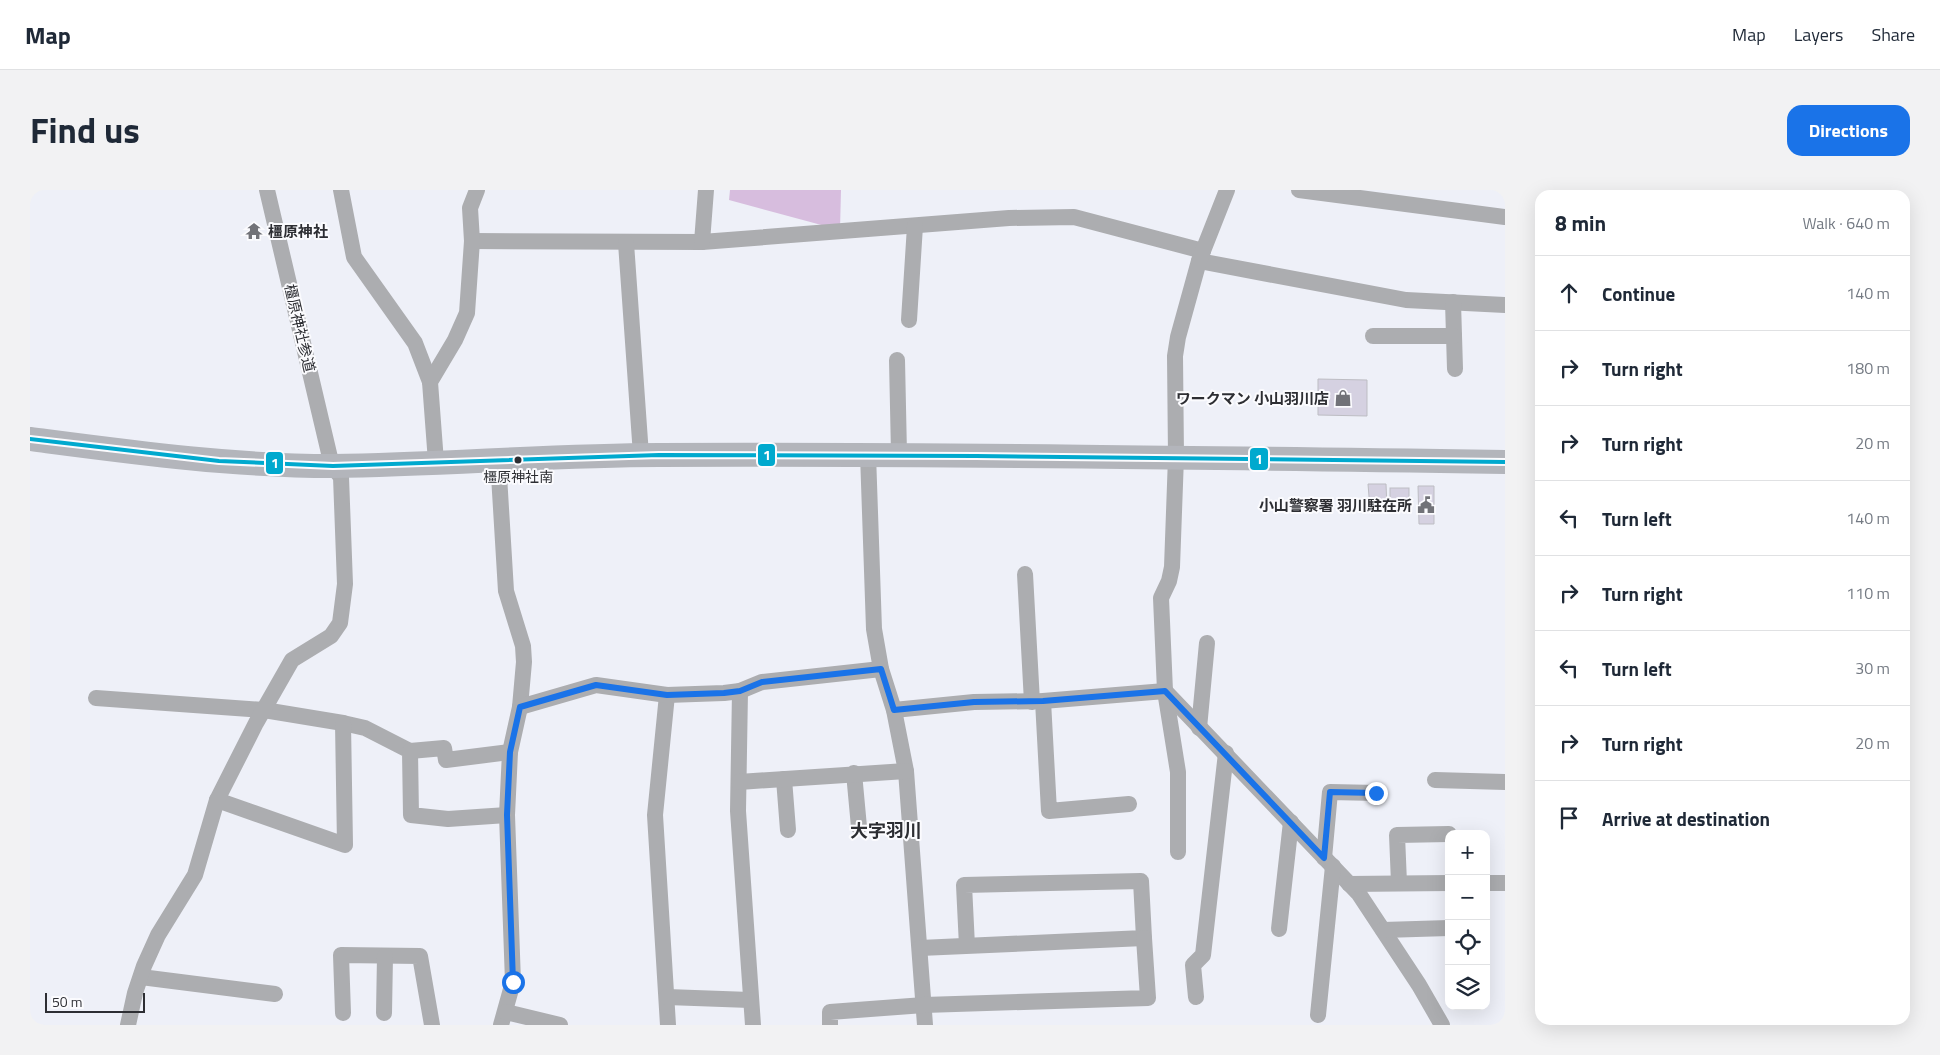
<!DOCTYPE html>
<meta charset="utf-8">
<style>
:root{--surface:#fff;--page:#f2f2f3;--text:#1f2937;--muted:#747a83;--line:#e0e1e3;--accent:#1a73e8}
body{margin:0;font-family:"Titillium Web","Noto Sans JP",sans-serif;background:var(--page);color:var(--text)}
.controls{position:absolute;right:15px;bottom:15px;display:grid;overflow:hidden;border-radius:10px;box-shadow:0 5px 20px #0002}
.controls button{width:45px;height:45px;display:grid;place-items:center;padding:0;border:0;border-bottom:1px solid var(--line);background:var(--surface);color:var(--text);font:25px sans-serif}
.scale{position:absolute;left:15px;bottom:12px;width:100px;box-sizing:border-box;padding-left:5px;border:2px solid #2d2e33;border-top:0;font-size:14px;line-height:18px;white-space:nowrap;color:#2d2e33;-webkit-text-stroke:4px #fbfbfe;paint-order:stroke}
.stop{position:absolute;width:15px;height:15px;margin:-11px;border:4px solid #1a73e8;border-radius:50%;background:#fff}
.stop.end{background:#1a73e8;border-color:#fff;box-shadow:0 1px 5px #0008}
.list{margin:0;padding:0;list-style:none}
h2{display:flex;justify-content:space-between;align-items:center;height:65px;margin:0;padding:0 20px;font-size:21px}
h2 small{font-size:16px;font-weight:400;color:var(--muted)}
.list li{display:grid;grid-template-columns:32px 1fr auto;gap:15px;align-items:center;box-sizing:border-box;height:75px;padding:0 20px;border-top:1px solid var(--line)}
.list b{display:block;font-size:19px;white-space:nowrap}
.list em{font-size:16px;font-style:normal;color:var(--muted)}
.icon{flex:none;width:28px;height:28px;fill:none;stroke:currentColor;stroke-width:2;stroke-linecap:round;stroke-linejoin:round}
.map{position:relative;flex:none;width:1475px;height:835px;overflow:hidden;border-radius:15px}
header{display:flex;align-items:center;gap:30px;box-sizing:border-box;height:70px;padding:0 25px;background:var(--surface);border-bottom:1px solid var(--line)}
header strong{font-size:24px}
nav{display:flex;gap:28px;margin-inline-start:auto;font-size:18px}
.intro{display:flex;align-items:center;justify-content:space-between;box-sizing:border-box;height:120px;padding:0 30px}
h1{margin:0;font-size:35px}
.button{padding:12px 22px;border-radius:15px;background:var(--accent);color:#fff;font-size:18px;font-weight:700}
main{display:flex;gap:30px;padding:0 30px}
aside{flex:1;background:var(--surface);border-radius:15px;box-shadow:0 5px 20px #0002}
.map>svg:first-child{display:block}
</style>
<header>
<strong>Map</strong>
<nav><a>Map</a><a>Layers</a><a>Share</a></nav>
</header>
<div class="intro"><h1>Find us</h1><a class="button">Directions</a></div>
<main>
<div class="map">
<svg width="1475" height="835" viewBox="0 0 1475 835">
<rect width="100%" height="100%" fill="#eef0f8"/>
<!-- forest -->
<polygon fill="#d7bdde" points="700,0 811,0 810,40 699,10"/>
<!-- building -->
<g fill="#d5d1e1" stroke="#bdbdc3">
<polygon points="1288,189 1337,190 1337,226 1288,225"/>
<polygon points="1338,294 1356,294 1357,318 1340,319"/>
<polygon points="1388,296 1404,296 1404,334 1389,334"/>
<rect x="1360" y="298" width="19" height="19"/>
</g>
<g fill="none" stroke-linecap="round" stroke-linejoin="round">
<!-- minor -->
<g stroke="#acadb0" stroke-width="16">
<polyline points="311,0 324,67 385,153 400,192"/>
<polyline points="1269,0 1475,27"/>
<polyline points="442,51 672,52 979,28 1044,27 1173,61"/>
<polyline points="672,52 676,0"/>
<polyline points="596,53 611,265"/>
<polyline points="1169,71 1376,110 1475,115"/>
<polyline points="1423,112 1425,179"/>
<polyline points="879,130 885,36"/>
<polyline points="1343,146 1424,146"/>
<polyline points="867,170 869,264"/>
<polyline points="838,264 844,439 851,479 864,520 876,581 895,835"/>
<polyline points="468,269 476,401 493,456 494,472 490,517 480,562 477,625 483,792 471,835"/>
<polyline points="406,272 400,192 425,150 437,123 442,51 440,18 447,0"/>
<polyline points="995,384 1002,512"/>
<polyline points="710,501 708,621 723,835"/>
<polyline points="1135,501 1329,704 1389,795 1412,835"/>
<polyline points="637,505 625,625 638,835"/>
<polyline points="66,508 234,520 313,533 335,538 380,561 381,625 418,629 477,625"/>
<polyline points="1013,511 1019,621 1099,614"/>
<polyline points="490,517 566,495 637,505 694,503 710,501 732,492 851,479"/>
<polyline points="864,520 944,512 1013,511 1135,501"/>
<polyline points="1169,538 1177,453"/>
<polyline points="380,561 414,558 416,570 480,562"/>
<polyline points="824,583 829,637"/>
<polyline points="754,589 758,640"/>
<polyline points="1405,590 1475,592"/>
<polyline points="709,592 876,581"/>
<polyline points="187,610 315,655 313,533"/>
<polyline points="1148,662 1148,582 1135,501 1131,408 1139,391 1142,377 1146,267 1145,166 1148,147 1169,71 1197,0"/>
<polyline points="1294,668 1300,602 1347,603"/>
<polyline points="1369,693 1367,645 1419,644"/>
<polyline points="1456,693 1475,693"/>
<polyline points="1319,694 1419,693"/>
<polyline points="1249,739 1261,632"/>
<polyline points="1353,740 1419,738"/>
<polyline points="890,758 1114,748 1111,691 934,695 937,756"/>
<polyline points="111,787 245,804"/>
<polyline points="637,807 720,810"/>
<polyline points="1166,807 1163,775 1173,765 1196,563"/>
<polyline points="476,822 530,835"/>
<polyline points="313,823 311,765 390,766 402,835"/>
<polyline points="354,823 355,766"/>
<polyline points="1288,825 1303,676"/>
<polyline points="98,835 105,803 114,776 128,745 165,685 187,610 226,533 262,470 301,446 310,433 315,394 311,287 302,276 237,0"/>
<polyline points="800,835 800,822 894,815 1118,808 1114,748"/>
</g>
<!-- highway -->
<path stroke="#b3b5bb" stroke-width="24" d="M0,249C100,262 201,276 303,276C412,275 520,265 629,265C911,264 1193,268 1475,272"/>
<!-- bus-1 casing -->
<g stroke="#fbfbfe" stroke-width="8">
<polyline id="bus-1" points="0,249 189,271 303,276 629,265 946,266 1475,272"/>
</g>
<!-- bus-1 -->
<use href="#bus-1" stroke="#00a9ce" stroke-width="4"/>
</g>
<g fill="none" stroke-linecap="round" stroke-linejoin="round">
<!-- route -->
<polyline stroke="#1a73e8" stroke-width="6" points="483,792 477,625 480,562 490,517 566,495 637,505 694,503 710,501 732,492 851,479 864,520 944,512 1013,511 1135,501 1294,668 1300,602 1346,603"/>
</g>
<!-- icons -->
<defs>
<g id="temple-bare" transform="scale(1.35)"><path d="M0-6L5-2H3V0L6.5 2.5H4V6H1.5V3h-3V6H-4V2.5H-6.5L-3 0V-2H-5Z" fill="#717278" stroke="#fbfbfe" stroke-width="2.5" paint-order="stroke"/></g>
<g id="shop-bare" transform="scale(1.35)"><path d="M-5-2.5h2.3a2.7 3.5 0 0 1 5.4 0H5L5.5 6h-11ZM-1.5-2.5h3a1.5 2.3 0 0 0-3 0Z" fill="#717278" stroke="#fbfbfe" stroke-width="2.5" paint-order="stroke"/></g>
<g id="civic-bare" transform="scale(1.35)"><path d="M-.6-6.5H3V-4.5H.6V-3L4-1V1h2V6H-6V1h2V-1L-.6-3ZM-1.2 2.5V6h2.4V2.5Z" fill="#717278" stroke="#fbfbfe" stroke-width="2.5" paint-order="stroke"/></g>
</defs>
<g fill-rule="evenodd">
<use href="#temple-bare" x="224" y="41"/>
<use href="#shop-bare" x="1313" y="208"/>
<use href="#civic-bare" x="1396" y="315"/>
</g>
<!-- markers -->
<circle fill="#2d2e33" stroke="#fbfbfe" stroke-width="2" cx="488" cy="270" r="4.5"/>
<g text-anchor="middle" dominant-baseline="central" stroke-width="4" stroke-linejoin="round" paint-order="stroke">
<!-- bus labels -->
<g font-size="14" fill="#2d2e33" stroke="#fbfbfe">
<text x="488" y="286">橿原神社南</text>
</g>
<!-- poi labels -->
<g font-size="15" font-weight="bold" fill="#2d2e33" stroke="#fbfbfe" text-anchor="end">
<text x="238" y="41" text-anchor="start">橿原神社</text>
<text x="1299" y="208">ワークマン 小山羽川店</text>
<text x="1382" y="315">小山警察署 羽川駐在所</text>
</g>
<!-- street labels -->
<g font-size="15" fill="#2d2e33" stroke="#fbfbfe">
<text transform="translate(270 138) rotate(77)">橿原神社参道</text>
</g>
<!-- quarter labels -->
<g font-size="18" font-weight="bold" fill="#2d2e33" stroke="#fbfbfe">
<text x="856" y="640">大字羽川</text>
</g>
</g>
<g stroke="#fbfbfe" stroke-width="2">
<rect x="727" y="253" width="19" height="24" rx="5" fill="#00a9ce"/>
<rect x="1219" y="257" width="20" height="24" rx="5" fill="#00a9ce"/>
<rect x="235" y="261" width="19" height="24" rx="5" fill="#00a9ce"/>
</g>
<g font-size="14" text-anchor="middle" font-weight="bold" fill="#fff">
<text x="737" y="270">1</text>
<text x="1229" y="274">1</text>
<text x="245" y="278">1</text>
</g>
</svg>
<div class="controls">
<button>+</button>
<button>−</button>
<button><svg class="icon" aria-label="locate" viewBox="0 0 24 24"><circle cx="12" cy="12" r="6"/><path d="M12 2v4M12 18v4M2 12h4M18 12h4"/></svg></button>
<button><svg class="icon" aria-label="layers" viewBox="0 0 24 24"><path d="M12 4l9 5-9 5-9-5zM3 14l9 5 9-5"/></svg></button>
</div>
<div class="scale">50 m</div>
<div class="stop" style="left:483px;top:792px"></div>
<div class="stop end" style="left:1346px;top:603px"></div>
</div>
<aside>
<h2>8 min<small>Walk · 640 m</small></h2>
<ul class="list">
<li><svg class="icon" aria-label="ahead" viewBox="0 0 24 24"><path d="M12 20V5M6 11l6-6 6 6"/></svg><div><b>Continue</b></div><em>140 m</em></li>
<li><svg class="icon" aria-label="right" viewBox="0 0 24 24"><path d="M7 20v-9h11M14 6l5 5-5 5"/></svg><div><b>Turn right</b></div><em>180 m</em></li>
<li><svg class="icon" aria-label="right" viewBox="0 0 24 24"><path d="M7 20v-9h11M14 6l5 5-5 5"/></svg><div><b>Turn right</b></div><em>20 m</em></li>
<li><svg class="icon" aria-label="left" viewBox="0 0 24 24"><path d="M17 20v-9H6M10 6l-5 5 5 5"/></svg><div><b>Turn left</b></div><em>140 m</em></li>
<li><svg class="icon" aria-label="right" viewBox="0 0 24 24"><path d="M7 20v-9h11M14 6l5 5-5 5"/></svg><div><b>Turn right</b></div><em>110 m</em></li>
<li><svg class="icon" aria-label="left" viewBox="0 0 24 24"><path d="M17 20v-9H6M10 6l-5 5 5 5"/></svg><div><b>Turn left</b></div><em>30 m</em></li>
<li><svg class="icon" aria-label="right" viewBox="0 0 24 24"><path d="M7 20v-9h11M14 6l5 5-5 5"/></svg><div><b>Turn right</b></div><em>20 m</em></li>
<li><svg class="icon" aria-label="arrive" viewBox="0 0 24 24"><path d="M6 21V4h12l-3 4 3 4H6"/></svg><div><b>Arrive at destination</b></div></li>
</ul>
</aside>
</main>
